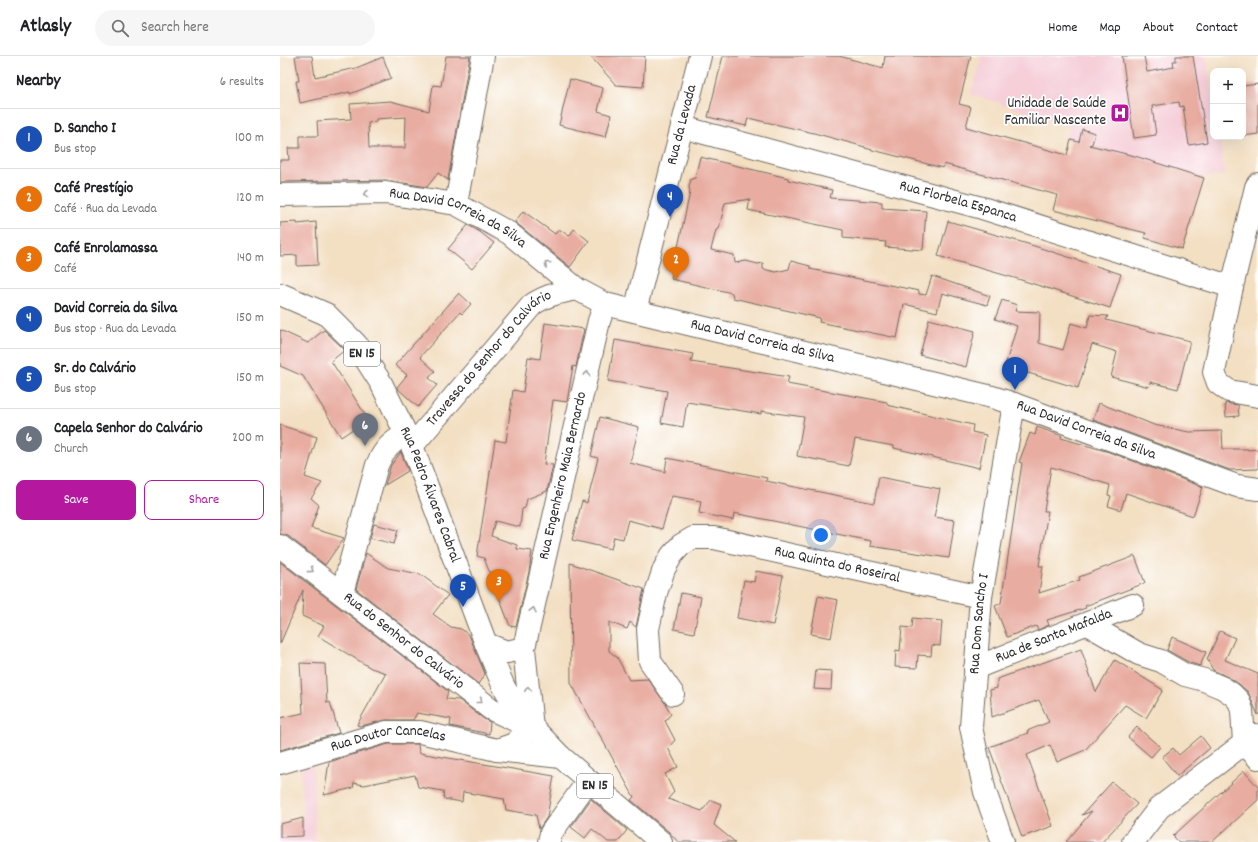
<!DOCTYPE html>
<meta charset="utf-8">
<style>
:root{--surface:#fff;--page:#f6f6f6;--text:#202124;--muted:#757577;--line:#e0e0e0;--accent:#b5179e}
body{margin:0;font-family:Dekko,sans-serif;background:var(--page);color:var(--text)}
.controls{position:absolute;right:12px;top:12px;display:grid;overflow:hidden;border-radius:8px;box-shadow:0 4px 16px #0002}
.controls button{width:36px;height:36px;display:grid;place-items:center;padding:0;border:0;border-bottom:1px solid var(--line);background:var(--surface);color:var(--text);font:20px sans-serif}
.you{position:absolute;left:541px;top:479px;width:14px;height:14px;margin:-10px;border:3px solid #fff;border-radius:50%;background:#1a73e8;box-shadow:0 0 0 6px #1a73e833}
.badge{display:grid;place-items:center;width:26px;height:26px;border-radius:50%;background:var(--accent);color:#fff;font-size:13px;font-weight:700}
.pin{position:absolute;translate:-50% -33px;filter:drop-shadow(0 1px 2px #0008)}
.pin::after{content:'';position:absolute;top:21px;width:14px;height:12px;background:inherit;clip-path:polygon(0 0,100% 0,50% 100%)}
.list{margin:0;padding:0;list-style:none}
h2{display:flex;justify-content:space-between;align-items:center;height:52px;margin:0;padding:0 16px;font-size:17px}
h2 small{font-size:13px;font-weight:400;color:var(--muted)}
.list li{display:grid;grid-template-columns:26px 1fr auto;gap:12px;align-items:center;box-sizing:border-box;height:60px;padding:0 16px;border-top:1px solid var(--line)}
.list b{display:block;font-size:15px;white-space:nowrap}
.list p{margin:0;font-size:13px;white-space:nowrap;color:var(--muted)}
.list em{font-size:13px;font-style:normal;color:var(--muted)}
.actions{display:flex;gap:8px;padding:12px 16px}
.actions a{flex:1;padding:9px 0;border:1px solid var(--accent);border-radius:8px;text-align:center;font-size:14px;color:var(--accent)}
.actions .main{background:var(--accent);color:#fff}
.icon{flex:none;width:22px;height:22px;fill:none;stroke:currentColor;stroke-width:2;stroke-linecap:round;stroke-linejoin:round}
.map{position:relative;flex:none;width:978px;height:786px;overflow:hidden}
header{display:flex;align-items:center;gap:24px;box-sizing:border-box;height:56px;padding:0 20px;background:var(--surface);border-bottom:1px solid var(--line)}
header strong{font-size:19px}
nav{display:flex;gap:22px;margin-inline-start:auto;font-size:14px}
.search{width:280px;height:36px;background:var(--page);display:flex;align-items:center;gap:10px;box-sizing:border-box;padding:0 14px;border-radius:22px;color:var(--muted);font-size:15px}
main{display:flex}
aside{flex:1;background:var(--surface)}
.map>svg:first-child{display:block}
</style>
<header>
<strong>Atlasly</strong>
<div class="search"><svg class="icon" aria-label="search" viewBox="0 0 24 24"><circle cx="10" cy="10" r="6"/><path d="M15 15l6 6"/></svg>Search here</div>
<nav><a>Home</a><a>Map</a><a>About</a><a>Contact</a></nav>
</header>
<main>
<aside>
<h2>Nearby<small>6 results</small></h2>
<ul class="list">
<li><span class="badge" style="background:#1a4fb4">1</span><div><b>D. Sancho I</b><p>Bus stop</p></div><em>100 m</em></li>
<li><span class="badge" style="background:#e8710a">2</span><div><b>Café Prestígio</b><p>Café · Rua da Levada</p></div><em>120 m</em></li>
<li><span class="badge" style="background:#e8710a">3</span><div><b>Café Enrolamassa</b><p>Café</p></div><em>140 m</em></li>
<li><span class="badge" style="background:#1a4fb4">4</span><div><b>David Correia da Silva</b><p>Bus stop · Rua da Levada</p></div><em>150 m</em></li>
<li><span class="badge" style="background:#1a4fb4">5</span><div><b>Sr. do Calvário</b><p>Bus stop</p></div><em>150 m</em></li>
<li><span class="badge" style="background:#6b7280">6</span><div><b>Capela Senhor do Calvário</b><p>Church</p></div><em>200 m</em></li>
</ul>
<div class="actions"><a class="main">Save</a><a>Share</a></div>
</aside>
<div class="map">
<svg width="978" height="786" viewBox="0 0 978 786">
<rect width="100%" height="100%" fill="#fff"/>
<filter id="ink" filterUnits="userSpaceOnUse"><feTurbulence type="fractalNoise" baseFrequency=".025" numOctaves="2"/><feDisplacementMap in="SourceGraphic" scale="8" xChannelSelector="R" yChannelSelector="G"/><feConvolveMatrix kernelMatrix="1 2 1 2 8 2 1 2 1" color-interpolation-filters="sRGB"/></filter>
<filter id="wash" filterUnits="userSpaceOnUse"><feTurbulence type="fractalNoise" baseFrequency=".012" numOctaves="4" result="noise"/><feDisplacementMap in="SourceGraphic" scale="16" xChannelSelector="R" yChannelSelector="G"/><feGaussianBlur stdDeviation="0.9" result="paint"/><feColorMatrix in="noise" values="0 0 0 0 0 0 0 0 0 0 0 0 0 0 0 0 0 1.4 0 .05"/><feComposite in="paint" operator="in"/></filter>
<g filter="url(#wash)">
<rect width="100%" height="100%" fill="#f3dfc2"/>
<!-- built -->
<g fill="#f6cfd9">
<polygon points="702,0 926,0 933,42 933,81 939,81 945,119 924,121 786,82 790,71 691,38"/>
<polygon points="33,705 35,786 0,786 0,767 23,762 21,712"/>
</g>
<g id="blocks">
<!-- building -->
<g fill="#e8aca0" fill-rule="evenodd">
<polygon points="15,0 32,0 35,21 76,12 103,1 111,22 70,38 70,36 20,47 16,25 19,25"/>
<path d="M166,0H190L168,124L158,117L147,131L106,124L0,126V104H9L8,92H20V80H38L37,65L71,63L70,48L110,45L149,55L153,29L161,30ZM126,61L125,92H89L88,67L96,66V63Z"/>
<polygon points="310,0 365,0 363,31 336,29"/>
<polygon points="443,0 559,0 603,12 605,0 691,0 679,48 691,51 686,71 787,99 791,84 799,86 802,73 815,77 812,88 809,89 855,100 924,122 902,193 865,182 866,177 773,154 777,139 664,108 663,112 585,92 585,91 534,77 468,62 466,70 428,61"/>
<polygon points="842,0 864,0 867,16 894,11 893,5 896,5 896,0 913,0 927,86 909,89 903,50 900,51 899,46 872,50 876,79 854,82"/>
<polygon points="290,23 323,32 318,55 331,59 326,81 279,69"/>
<polygon points="978,28 978,78 963,80 963,30"/>
<polygon points="420,101 508,122 508,124 552,134 550,142 602,146 602,152 646,155 643,194 605,191 606,186 563,182 563,174 468,154 470,143 445,147 439,173 436,174 431,194 454,199 455,207 466,205 478,208 483,207 483,213 496,216 509,213 511,205 530,210 530,213 639,235 639,238 646,239 652,220 710,240 707,249 662,237 657,256 624,248 617,282 539,266 540,262 453,242 452,237 391,223 410,136 409,131 411,123 415,122"/>
<polygon points="243,155 275,178 279,173 289,180 294,173 309,185 290,211 235,166"/>
<polygon points="668,165 748,188 841,218 830,252 738,223 658,200"/>
<polygon points="17,166 17,168 36,166 38,209 17,210 17,199 0,200 0,167"/>
<polygon points="188,169 200,176 214,187 192,213 168,193"/>
<polygon points="179,237 191,248 182,258 180,256 140,301 155,315 149,322 157,329 138,351 117,332 117,331 127,319 115,309"/>
<polygon points="722,244 737,249 735,255 760,256 759,287 783,294 791,267 807,272 810,259 828,260 826,264 910,285 898,333 870,326 869,331 831,321 837,296 812,288 798,332 725,310 737,270 715,263"/>
<polygon points="649,263 695,275 686,311 640,299"/>
<polygon points="265,267 304,273 296,311 293,310 287,346 273,344 264,408 273,409 267,435 247,443 245,452 242,453 240,471 215,465 211,480 237,489 237,493 252,495 249,516 236,571 230,570 204,502 197,500 215,384 226,386 233,334 243,336 248,301 260,303"/>
<polygon points="0,274 28,287 44,274 65,294 51,305 88,363 61,381 23,320 0,310"/>
<polygon points="335,284 413,298 411,306 509,321 507,328 607,346 607,349 693,369 692,376 706,379 699,412 614,392 614,390 575,383 569,410 517,400 524,361 481,355 481,358 407,346 403,371 381,367 387,335 328,325"/>
<polygon points="819,347 874,369 909,376 942,375 943,393 968,393 968,394 978,393 978,413 950,414 813,364"/>
<polygon points="945,347 958,349 959,360 946,361"/>
<polygon points="320,361 359,371 350,407 385,416 387,402 487,422 486,425 594,447 599,421 660,433 654,461 675,464 669,502 590,490 591,485 454,457 453,464 419,457 421,445 392,440 382,473 348,464 343,483 334,481 331,493 292,484 302,445 307,447 318,402 311,400"/>
<polygon points="0,369 37,381 25,421 42,427 31,442 39,449 31,472 64,482 45,509 8,480 0,478"/>
<polygon points="757,371 782,380 781,382 829,396 923,431 913,460 846,437 841,454 828,450 831,440 828,439 830,429 771,411 764,455 768,455 759,510 763,510 759,537 800,524 799,521 855,500 865,527 805,550 806,552 767,564 769,569 758,574 756,570 727,581 715,550 721,547 742,407 739,406 750,377 755,379"/>
<polygon points="121,396 128,415 105,429 111,409"/>
<polygon points="94,468 118,474 114,488 90,482"/>
<polygon points="86,497 108,512 140,518 168,539 153,558 171,571 181,573 189,579 205,618 198,628 76,533"/>
<polygon points="0,506 168,635 166,643 179,644 204,663 210,666 209,678 170,670 171,663 137,657 133,664 106,664 80,670 77,669 106,617 91,612 38,580 44,570 22,560 23,534 0,588"/>
<polygon points="290,507 364,533 356,571 350,566 347,573 329,566 329,595 337,601 349,624 368,623 385,647 391,658 385,665 395,684 388,692 398,711 385,718 394,736 388,743 422,755 431,744 441,748 434,769 455,786 398,786 389,776 351,744 354,741 291,627"/>
<polygon points="476,515 503,520 493,569 457,562 464,524 474,526"/>
<polygon points="401,537 421,541 414,577 394,573"/>
<polygon points="538,540 558,544 551,582 531,578"/>
<polygon points="633,562 662,565 660,590 652,589 651,600 638,599 637,612 615,611 616,594 620,595 622,571 632,572"/>
<polygon points="940,575 955,582 945,604 978,618 978,659 968,636 959,628 950,622 933,614 927,603"/>
<polygon points="892,581 926,596 920,610 910,607 887,594"/>
<polygon points="801,593 816,636 835,604 883,634 866,662 845,649 805,694 777,706 770,689 747,699 773,770 742,781 709,691 748,677 747,675 769,666 759,644 712,661 710,634 717,632 717,623"/>
<polygon points="20,607 45,608 47,647 50,646 59,677 0,694 0,662 23,657"/>
<polygon points="536,614 552,615 551,634 534,633"/>
<polygon points="857,671 880,691 871,701 848,681"/>
<polygon points="921,680 930,692 897,720 882,701 893,692 899,699"/>
<polygon points="108,688 138,688 139,697 274,720 267,761 259,773 256,759 226,754 224,743 183,736 182,746 164,743 163,735 138,731 135,719 84,729 74,727 73,732 44,739 49,706"/>
<polygon points="964,715 978,731 978,744 932,786 899,786 893,780"/>
<polygon points="832,726 857,748 822,786 786,786 812,755 802,759"/>
<polygon points="311,743 347,774 338,786 328,786 312,773 305,782 291,771"/>
<polygon points="23,762 23,780 0,781 0,768"/>
</g>
</g>
</g>
<g filter="url(#ink)">
<use href="#blocks" fill-opacity="0" stroke="#716a60" stroke-width="1"/>
<g fill="none" stroke-linecap="round" stroke-linejoin="round">
<!-- minor casing -->
<g stroke="#716a60" stroke-width="24">
<g id="minor">
<path id="s1" d="M402,71L702,152L952,231"/>
<polyline points="978,128 976,131 952,231 934,316 938,327 949,335 978,340"/>
<path id="s2" d="M0,139L106,137L176,148L229,177L297,233L325,248L712,341L734,348L957,430L978,433"/>
<polyline points="176,148 203,0"/>
<path id="s3" d="M355,255L420,0"/>
<path id="s4" d="M132,390L252,249C266,239 281,236 297,233"/>
<path id="s5" d="M0,490L211,653L252,672"/>
<path d="M62,537L97,409C105,392 110,388 125,378"/>
<polyline points="807,568 859,598 881,605 905,619 924,624 943,632 952,638 959,645 962,654 964,687 978,702"/>
<polyline points="206,588 227,596 244,592"/>
<path id="s6" d="M695,612L853,549"/>
<path id="s7" d="M393,638L370,605L368,573L376,537L384,513L392,499L401,489L413,482H434L701,541"/>
<path id="s8" d="M252,672L244,592L319,265L325,248"/>
<polyline points="217,694 281,701"/>
<path id="s9" d="M0,707L106,676H140L217,694L234,688L252,672"/>
<polyline points="269,786 271,777 308,725"/>
<path id="s10" d="M723,786L705,736L691,671L701,541L734,348"/>
<polyline points="853,786 879,752 975,679"/>
</g>
</g>
<!-- major casing -->
<g stroke="#716a60" stroke-width="24">
<g id="major">
<path id="s11" d="M0,238L46,258L76,288L101,327L132,390L206,588L223,629L238,656L281,701L381,786"/>
</g>
</g>
<!-- minor -->
<use href="#minor" stroke="#fff" stroke-width="22"/>
<!-- major -->
<use href="#major" stroke="#fff" stroke-width="22"/>
</g>
<!-- one-way arrows -->
<defs><path id="oneway-chevron" d="M-2-3.5L2.5 0L-2 3.5" fill="none" stroke-width="1.6" stroke-linecap="round" stroke-linejoin="round"/></defs>
<g stroke="#a0a0a0">
<use href="#oneway-chevron" transform="translate(86 138) rotate(179)"/>
<use href="#oneway-chevron" transform="translate(267 208) rotate(-140)"/>
<use href="#oneway-chevron" transform="translate(307 318) rotate(-77)"/>
<use href="#oneway-chevron" transform="translate(31 514) rotate(37)"/>
<use href="#oneway-chevron" transform="translate(253 554) rotate(-77)"/>
<use href="#oneway-chevron" transform="translate(248 633) rotate(-95)"/>
<use href="#oneway-chevron" transform="translate(200 645) rotate(38)"/>
</g>
</g>
<!-- icons -->
<defs>
<g id="hospital-square" transform="scale(1)"><rect x="-9" y="-9" width="18" height="18" rx="4" fill="#b5179e" stroke="#fff"/><path d="M-5-5h3v3.5h4V-5h3V5h-3V1.5h-4V5h-3Z" fill="#fff"/></g>
</defs>
<g fill-rule="evenodd">
<use href="#hospital-square" x="840" y="57"/>
</g>
<g text-anchor="middle" dominant-baseline="central" stroke-width="3.5" stroke-linejoin="round" paint-order="stroke">
<!-- shield labels -->
<g fill="#fff" stroke="#6b6b6b" stroke-width="1">
<rect x="64" y="286" width="36" height="24" rx="3"/>
<rect x="297" y="718" width="36" height="24" rx="3"/>
</g>
<g font-size="14" font-weight="bold" fill="#2b2b2b">
<text x="82" y="298">EN 15</text>
<text x="315" y="730">EN 15</text>
</g>
<!-- poi labels -->
<g font-size="15" fill="#2b2b2b" stroke="#fff" text-anchor="end">
<text x="826" y="48">Unidade de Saúde<tspan x="826" dy="17">Familiar Nascente</tspan></text>
</g>
<!-- street labels -->
<g font-size="15" fill="#2b2b2b" stroke="#fff">
<text stroke="none"><textPath href="#s3" startOffset="192">Rua da Levada</textPath></text>
<text stroke="none"><textPath href="#s1" startOffset="286">Rua Florbela Espanca</textPath></text>
<text stroke="none"><textPath href="#s2" startOffset="183">Rua David Correia da Silva</textPath></text>
<text stroke="none"><textPath href="#s2" startOffset="519">Rua David Correia da Silva</textPath></text>
<text stroke="none"><textPath href="#s4" startOffset="117">Travessa do Senhor do Calvário</textPath></text>
<text stroke="none"><textPath href="#s2" startOffset="855">Rua David Correia da Silva</textPath></text>
<text stroke="none"><textPath href="#s8" startOffset="257">Rua Engenheiro Maia Bernardo</textPath></text>
<text stroke="none"><textPath href="#s11" startOffset="261">Rua Pedro Álvares Cabral</textPath></text>
<text stroke="none"><textPath href="#s7" startOffset="325">Rua Quinta do Roseiral</textPath></text>
<text stroke="none"><textPath href="#s10" startOffset="223">Rua Dom Sancho I</textPath></text>
<text stroke="none"><textPath href="#s6" startOffset="85">Rua de Santa Mafalda</textPath></text>
<text stroke="none"><textPath href="#s5" startOffset="156">Rua do Senhor do Calvário</textPath></text>
<text stroke="none"><textPath href="#s9" startOffset="112">Rua Doutor Cancelas</textPath></text>
</g>
</g>
</svg>
<div class="controls">
<button>+</button>
<button>−</button>
</div>
<div class="you"></div>
<div class="pin badge" style="left:735px;top:334px;background:#1a4fb4">1</div>
<div class="pin badge" style="left:396px;top:224px;background:#e8710a">2</div>
<div class="pin badge" style="left:219px;top:546px;background:#e8710a">3</div>
<div class="pin badge" style="left:390px;top:161px;background:#1a4fb4">4</div>
<div class="pin badge" style="left:183px;top:551px;background:#1a4fb4">5</div>
<div class="pin badge" style="left:85px;top:390px;background:#6b7280">6</div>
</div>
</main>
